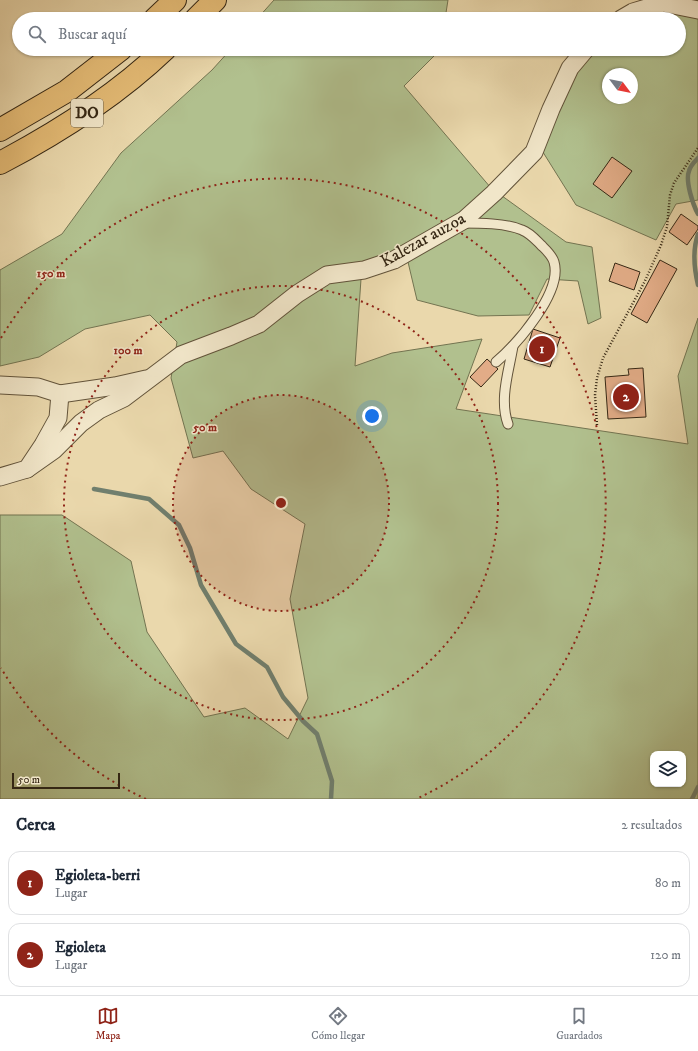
<!DOCTYPE html>
<html lang="es">
<meta charset="utf-8">
<style>
:root{--surface:#fff;--page:#f6f6f7;--text:#1f2937;--muted:#747a83;--line:#e0e1e3;--accent:#8f2418}
body{margin:0;font-family:"IM FELL DW Pica",serif;background:var(--page);color:var(--text)}
.controls{position:absolute;right:12px;bottom:12px;display:grid;overflow:hidden;border-radius:8px;box-shadow:0 1px 3px #0004}
.controls button{width:36px;height:36px;display:grid;place-items:center;padding:0;border:0;border-bottom:1px solid var(--line);background:var(--surface);color:var(--text);font:20px sans-serif}
.compass{position:absolute;left:602px;top:68px;width:36px;height:36px;border-radius:50%;background:var(--surface);box-shadow:0 1px 3px #0004;rotate:122deg}
.scale{position:absolute;left:12px;bottom:10px;width:108px;box-sizing:border-box;padding-left:4px;border:2px solid #352714;border-top:0;font-size:11px;line-height:14px;white-space:nowrap;color:#352714;-webkit-text-stroke:3px #f1e6c9;paint-order:stroke}
.you{position:absolute;left:372px;top:416px;width:14px;height:14px;margin:-10px;border:3px solid #fff;border-radius:50%;background:#1a73e8;box-shadow:0 0 0 6px #1a73e833}
.badge{display:grid;place-items:center;width:26px;height:26px;border-radius:50%;background:var(--accent);color:#fff;font-size:13px;font-weight:700}
.pin{position:absolute;translate:-50% -50%;border:2px solid #fff;box-shadow:0 1px 4px #0006}
.list{margin:0;padding:0;list-style:none}
h2{display:flex;justify-content:space-between;align-items:center;height:52px;margin:0;padding:0 16px;font-size:17px}
h2 small{font-size:13px;font-weight:400;color:var(--muted)}
.list li{display:grid;grid-template-columns:26px 1fr auto;gap:12px;align-items:center;box-sizing:border-box;height:64px;margin:0 8px 8px;padding:0 8px;border:1px solid var(--line);border-radius:12px}
.list b{display:block;font-size:15px;white-space:nowrap}
.list p{margin:0;font-size:13px;white-space:nowrap;color:var(--muted)}
.list em{font-size:13px;font-style:normal;color:var(--muted)}
.icon{flex:none;width:22px;height:22px;fill:none;stroke:currentColor;stroke-width:2;stroke-linecap:round;stroke-linejoin:round}
.map{position:relative;flex:none;width:698px;height:799px;overflow:hidden}
.search{position:absolute;background:var(--surface);box-shadow:0 1px 3px #0004;left:12px;right:12px;top:12px;height:44px;display:flex;align-items:center;gap:10px;box-sizing:border-box;padding:0 14px;border-radius:22px;color:var(--muted);font-size:15px}
.sheet{height:196px;background:var(--surface)}
nav{display:flex;justify-content:space-around;align-items:center;box-sizing:border-box;height:56px;border-top:1px solid var(--line);background:var(--surface);font-size:11px;color:var(--muted)}
nav a{display:grid;justify-items:center;gap:2px}
nav .on{color:var(--accent)}
.map>svg:first-child{display:block}
</style>
<div class="map">
<svg width="698" height="799" viewBox="0 0 698 799">
<rect width="100%" height="100%" fill="#ead8ac"/>
<filter id="stains"><feTurbulence type="fractalNoise" baseFrequency=".005" numOctaves="4"/><feColorMatrix values="0 0 0 0 .2 0 0 0 0 .09 0 0 0 0 .02 0 0 0 .5 -.17"/></filter>
<radialGradient id="worn" r=".72"><stop offset=".6" stop-color="#630" stop-opacity="0"/><stop offset="1" stop-color="#630" stop-opacity=".3"/></radialGradient>
<!-- green -->
<g fill="#b1c08e" stroke="#737451" fill-rule="evenodd">
<polygon points="274,0 448,0 445,19 257,19"/>
<path d="M649,0H698V200L676,204L656,240L576,205L541,149L571,76L592,49H679V19H632ZM608,74H632V98H608Z"/>
<path d="M231,49H439L438,52L404,86L491,188L566,242L592,247L601,318L588,324L578,281L547,279L529,315L478,316L417,300L408,262L361,279L355,366L392,353L482,339L456,409L688,444L678,376L698,318V799H0V515H62L131,561L147,632L204,717L245,708L288,739L308,698L290,599L305,524L251,489L223,451L193,458L171,378L177,342L150,315L85,329L39,357L0,366V270L62,234L121,153L212,70ZM653,754H683V784H653Z"/>
</g>
<g fill="none" stroke-linecap="round" stroke-linejoin="round">
<!-- stream -->
<g stroke="#707f6e" stroke-width="4.5">
<path d="M698,158C695,161 690,166 689,171C685,181 693,205 698,214"/>
<path d="M698,234C692,251 694,268 698,285"/>
<polyline points="94,489 149,499 179,525 190,548 201,585 236,644 267,667 283,697 303,721 317,734 332,781 331,799"/>
<polyline points="692,799 698,787"/>
</g>
</g>
<!-- building -->
<g fill="#e2ac87" stroke="#352714">
<polygon points="612,157 632,171 612,198 593,184"/>
<polygon points="681,214 698,226 698,229 687,245 669,232"/>
<polygon points="660,260 677,269 647,323 631,314"/>
<polygon points="615,263 640,272 634,290 609,281"/>
<polygon points="533,329 560,338 550,367 524,359"/>
<polygon points="487,359 498,369 481,387 470,377"/>
<polygon points="643,368 646,417 608,419 605,377 629,375 628,369"/>
</g>
<g fill="none" stroke-linecap="round" stroke-linejoin="round">
<!-- lane casing -->
<g stroke="#62533a" stroke-width="11">
<g id="lane">
<path d="M461,223C479,223 506,223 522,230C530,233 535,239 541,245C546,250 552,255 554,262C563,292 517,344 496,362"/>
<path d="M508,424C499,399 509,371 513,346"/>
</g>
</g>
<!-- street casing -->
<g stroke="#62533a" stroke-width="19">
<g id="street">
<polyline points="621,19 633,12 663,3 698,10"/>
<polyline points="0,385 38,387 60,394 58,418 43,445 27,469 0,477"/>
<polyline points="60,394 115,386 146,379"/>
<polyline points="27,469 54,450 81,423 99,410 124,398 181,355 231,336 259,324 297,294 327,275 364,270 394,260 464,220 494,193 534,152 551,109 570,68 586,49"/>
</g>
</g>
<!-- highway casing -->
<g stroke="#352714" stroke-width="24">
<g id="highway">
<polyline points="155,19 175,0"/>
<polyline points="196,19 215,0"/>
<polyline points="0,130 67,91 121,49"/>
<path d="M0,163C59,132 117,95 165,49"/>
</g>
</g>
<!-- path -->
<polyline stroke="#352714" stroke-width="2.5" stroke-dasharray="1 2" stroke-linecap="butt" points="597,425 595,395 597,378 603,358 645,281 661,245 667,227 670,195 674,183 698,148"/>
<!-- lane -->
<use href="#lane" stroke="#f1e6c9" stroke-width="9"/>
<!-- street -->
<use href="#street" stroke="#f1e6c9" stroke-width="17"/>
<!-- highway -->
<use href="#highway" stroke="#e5bc76" stroke-width="22"/>
</g>
<!-- distance rings -->
<circle cx="281" cy="503" r="108" fill="#8f2418" fill-opacity=".12"/>
<g fill="none" stroke="#8f2418" stroke-width="2" stroke-dasharray="2 4">
<circle cx="281" cy="503" r="108"/>
<circle cx="281" cy="503" r="217"/>
<path d="M146 799A325 325 0 0 1 1 668M1 338A325 325 0 1 1 416 799"/>
</g>
<g text-anchor="middle" dominant-baseline="central" stroke-width="3" stroke-linejoin="round" paint-order="stroke">
<!-- shield labels -->
<rect fill="#f1e6c9" stroke="#6d604a" stroke-width="1" x="71" y="99" width="32" height="28" rx="3"/>
<g font-size="16" font-weight="bold" fill="#352714">
<text x="87" y="113">DO</text>
</g>
<!-- street labels -->
<g font-size="17" fill="#352714" stroke="#f1e6c9">
<text transform="translate(423 240) rotate(-29)">Kalezar auzoa</text>
</g>
</g>
<circle cx="281" cy="503" r="6" fill="#8f2418" stroke="#f1e6c9" stroke-width="2"/>
<g font-size="12" text-anchor="middle" font-weight="bold" fill="#8f2418" stroke="#f1e6c9" stroke-width="3" stroke-linejoin="round" paint-order="stroke">
<text x="51" y="277">150 m</text>
<text x="128" y="354">100 m</text>
<text x="205" y="431">50 m</text>
</g>
<rect width="100%" height="100%" filter="url(#stains)"/>
<rect width="100%" height="100%" fill="url(#worn)"/>
</svg>
<div class="controls">
<button><svg class="icon" aria-label="layers" viewBox="0 0 24 24"><path d="M12 4l9 5-9 5-9-5zM3 14l9 5 9-5"/></svg></button>
</div>
<svg class="compass" viewBox="-18 -18 36 36"><path d="M0-13l5 13h-10z" fill="#e53935"/><path d="M0 13l5-13h-10z" fill="#747a83"/></svg>
<div class="scale">50 m</div>
<div class="you"></div>
<div class="pin badge" style="left:542px;top:349px">1</div>
<div class="pin badge" style="left:626px;top:397px">2</div>
<div class="search"><svg class="icon" aria-label="search" viewBox="0 0 24 24"><circle cx="10" cy="10" r="6"/><path d="M15 15l6 6"/></svg>Buscar aquí</div>
</div>
<section class="sheet">
<h2>Cerca<small>2 resultados</small></h2>
<ul class="list">
<li><span class="badge">1</span><div><b>Egioleta-berri</b><p>Lugar</p></div><em>80 m</em></li>
<li><span class="badge">2</span><div><b>Egioleta</b><p>Lugar</p></div><em>120 m</em></li>
</ul>
</section>
<nav>
<a class="on"><svg class="icon" aria-label="map" viewBox="0 0 24 24"><path d="M3 6l6-2 6 2 6-2v14l-6 2-6-2-6 2zM9 4v14M15 6v14"/></svg>Mapa</a>
<a><svg class="icon" aria-label="directions" viewBox="0 0 24 24"><path d="M12 3l9 9-9 9-9-9zM9 14v-3h6M13 9l2 2-2 2"/></svg>Cómo llegar</a>
<a><svg class="icon" aria-label="saved" viewBox="0 0 24 24"><path d="M7 4h10v16l-5-4-5 4z"/></svg>Guardados</a>
</nav>
